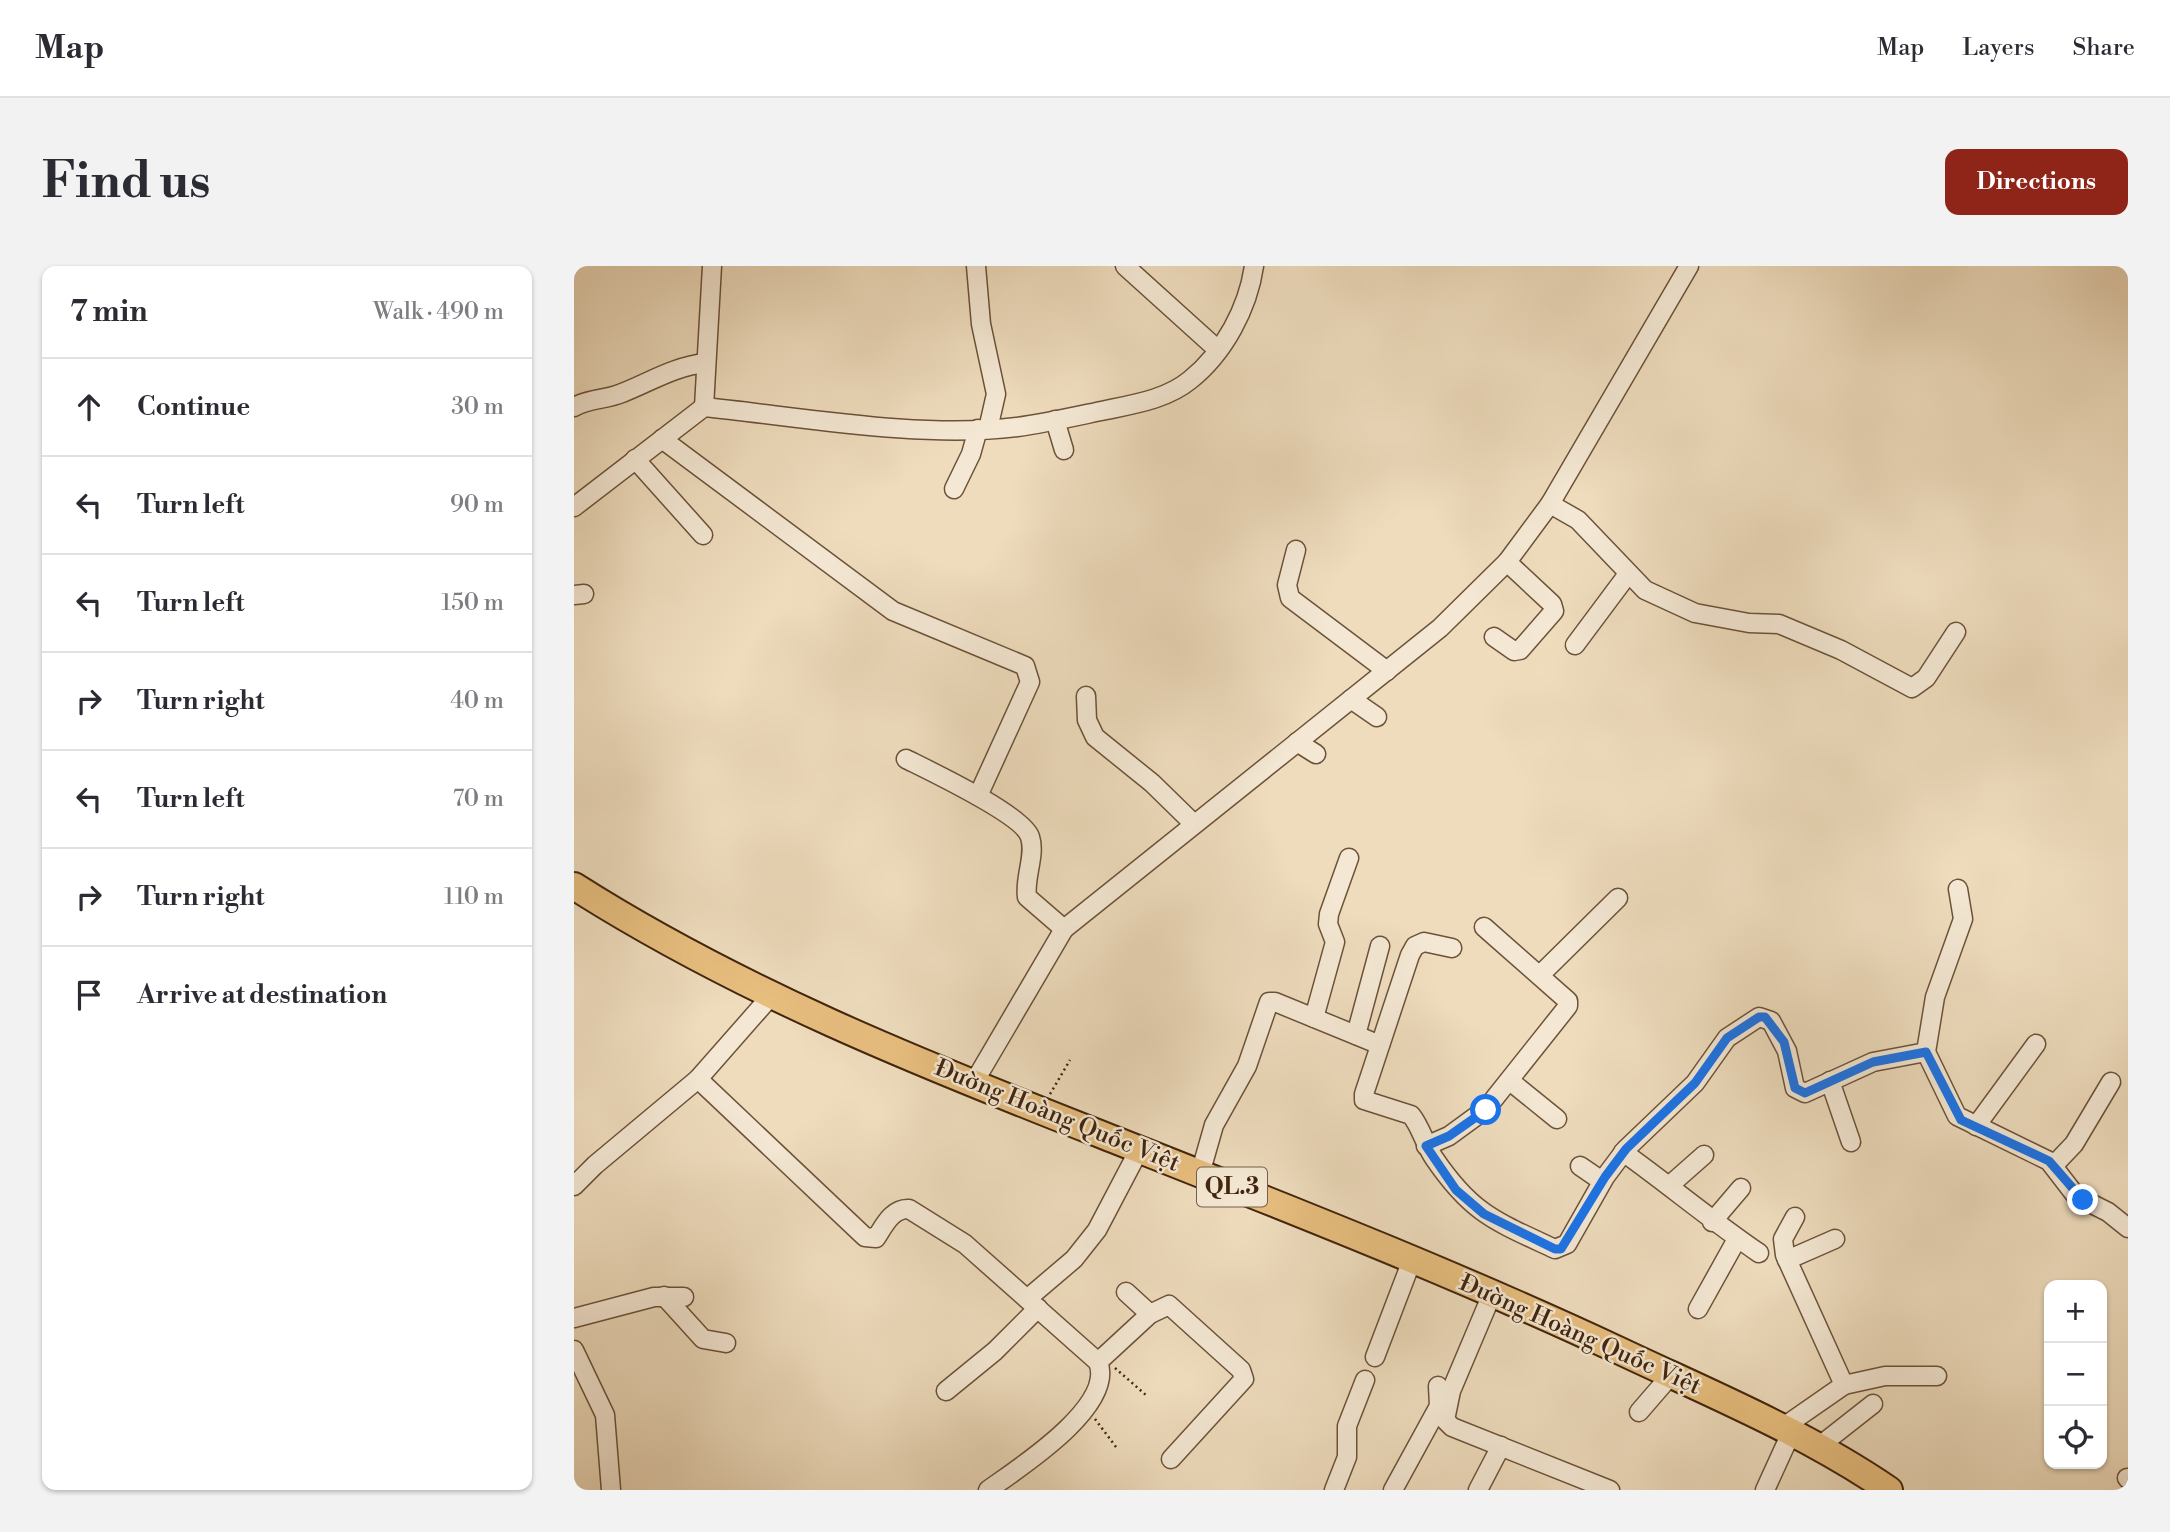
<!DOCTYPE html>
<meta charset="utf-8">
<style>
:root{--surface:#fff;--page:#f2f2f3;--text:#2b2b33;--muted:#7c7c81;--line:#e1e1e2;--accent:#8f2418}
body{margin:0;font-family:"Libre Bodoni",serif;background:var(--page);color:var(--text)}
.controls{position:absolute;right:21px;bottom:21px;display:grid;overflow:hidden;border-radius:14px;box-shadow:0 2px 5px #0004}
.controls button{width:63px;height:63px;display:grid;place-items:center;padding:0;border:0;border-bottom:2px solid var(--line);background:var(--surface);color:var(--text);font:35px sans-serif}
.stop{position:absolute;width:21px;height:21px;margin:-16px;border:5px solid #1a73e8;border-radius:50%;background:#fff}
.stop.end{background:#1a73e8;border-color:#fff;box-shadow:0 2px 7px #0008}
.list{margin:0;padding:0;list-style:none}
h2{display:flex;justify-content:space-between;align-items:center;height:91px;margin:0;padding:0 28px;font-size:30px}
h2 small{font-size:23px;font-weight:400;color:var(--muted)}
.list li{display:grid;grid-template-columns:46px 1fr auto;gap:21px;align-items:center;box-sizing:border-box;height:98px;padding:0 28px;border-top:2px solid var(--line)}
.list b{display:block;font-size:26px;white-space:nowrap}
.list em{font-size:23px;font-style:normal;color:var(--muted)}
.icon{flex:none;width:38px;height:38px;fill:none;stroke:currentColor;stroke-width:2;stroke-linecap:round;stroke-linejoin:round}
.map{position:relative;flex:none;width:1554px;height:1224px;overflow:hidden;border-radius:14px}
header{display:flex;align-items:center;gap:42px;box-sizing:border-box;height:98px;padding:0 35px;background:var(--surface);border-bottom:2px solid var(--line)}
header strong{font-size:33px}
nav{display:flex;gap:38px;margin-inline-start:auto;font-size:24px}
.intro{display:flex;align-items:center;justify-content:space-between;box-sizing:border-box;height:168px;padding:0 42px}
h1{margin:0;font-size:49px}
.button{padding:18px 32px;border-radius:14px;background:var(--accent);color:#fff;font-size:24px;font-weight:700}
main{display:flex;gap:42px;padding:0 42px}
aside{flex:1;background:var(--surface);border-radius:14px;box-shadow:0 2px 5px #0004}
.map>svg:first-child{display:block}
</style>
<header>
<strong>Map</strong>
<nav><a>Map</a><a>Layers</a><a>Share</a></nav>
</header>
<div class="intro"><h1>Find us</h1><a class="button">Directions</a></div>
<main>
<aside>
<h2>7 min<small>Walk · 490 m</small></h2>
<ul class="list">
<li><svg class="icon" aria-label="ahead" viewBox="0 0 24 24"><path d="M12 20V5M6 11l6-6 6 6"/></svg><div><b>Continue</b></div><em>30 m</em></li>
<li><svg class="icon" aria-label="left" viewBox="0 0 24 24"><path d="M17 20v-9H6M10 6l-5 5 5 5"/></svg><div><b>Turn left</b></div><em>90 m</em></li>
<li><svg class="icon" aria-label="left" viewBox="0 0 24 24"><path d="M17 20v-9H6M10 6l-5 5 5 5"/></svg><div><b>Turn left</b></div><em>150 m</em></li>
<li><svg class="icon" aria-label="right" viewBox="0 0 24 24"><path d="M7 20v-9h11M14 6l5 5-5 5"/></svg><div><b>Turn right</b></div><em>40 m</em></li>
<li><svg class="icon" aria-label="left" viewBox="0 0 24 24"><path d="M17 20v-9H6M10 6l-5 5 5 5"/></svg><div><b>Turn left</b></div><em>70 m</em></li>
<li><svg class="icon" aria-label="right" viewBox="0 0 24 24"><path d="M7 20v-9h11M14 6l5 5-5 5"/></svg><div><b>Turn right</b></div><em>110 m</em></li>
<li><svg class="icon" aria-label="arrive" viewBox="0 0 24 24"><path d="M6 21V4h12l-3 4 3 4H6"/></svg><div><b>Arrive at destination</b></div></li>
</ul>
</aside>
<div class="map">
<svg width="1554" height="1224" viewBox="0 0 1554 1224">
<rect width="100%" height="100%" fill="#eedcbd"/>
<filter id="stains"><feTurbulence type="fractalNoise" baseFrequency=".00286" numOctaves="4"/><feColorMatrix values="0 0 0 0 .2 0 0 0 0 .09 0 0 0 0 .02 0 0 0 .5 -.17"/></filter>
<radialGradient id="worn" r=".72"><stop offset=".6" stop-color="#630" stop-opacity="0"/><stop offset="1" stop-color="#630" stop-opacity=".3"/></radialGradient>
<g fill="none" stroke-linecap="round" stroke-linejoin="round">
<!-- minor casing -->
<g stroke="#6c5239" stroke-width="21">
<g id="minor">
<polyline points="402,0 407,58 422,128 414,163"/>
<polyline points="551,0 644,84"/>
<path d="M0,141C15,132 32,134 48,127C76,116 101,100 132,97"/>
<polyline points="130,141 138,0"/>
<polyline points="481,154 490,184"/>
<polyline points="88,173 319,345 451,400 456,416 404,530"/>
<polyline points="61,193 129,269"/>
<polyline points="380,223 397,188 404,163"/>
<polyline points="976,238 1004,254 1071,324 1121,347 1175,357 1205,358 1267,384 1338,422 1352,412 1382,366"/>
<path d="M0,241L130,141C228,151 346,173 443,161C473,157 503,150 532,144C561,138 593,133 616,114C650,87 674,42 680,0"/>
<polyline points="722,284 713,319 716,332 813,405"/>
<polyline points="0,329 10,328"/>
<polyline points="920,371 940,385 946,384 980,345 978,338 933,296"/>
<polyline points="1001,379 1054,308"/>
<polyline points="512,430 513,454 521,471 578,517 620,558"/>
<polyline points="777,433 803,451"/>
<polyline points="723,476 742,488"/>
<path d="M332,493C356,505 449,549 456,571C462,589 450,612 453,631L490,663"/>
<polyline points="1384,623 1389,653 1361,731 1352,786 1383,850 1475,895 1502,930 1534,946 1554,962"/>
<path d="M878,682L850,676L841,680L836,689L790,828V834L837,849C847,861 851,879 860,892C898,948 921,955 981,983L993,978L1031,911L1052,883L1121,817L1153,772L1185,751L1197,755L1213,785L1221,822L1231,827L1299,796L1352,786"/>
<polyline points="966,709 1044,632"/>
<polyline points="740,752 761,676 754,658 755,648 775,592"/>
<polyline points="782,769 806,680"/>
<path d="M124,813L291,971L302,972C310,960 318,942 335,943L391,978L524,1096C542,1140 445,1202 414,1224"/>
<polyline points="936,815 983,853"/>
<polyline points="1256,815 1277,876"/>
<polyline points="399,818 490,663 866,362 933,296 976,238 1115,0"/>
<polyline points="1402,860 1462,778"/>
<polyline points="852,880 875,870 912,843 994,740 994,735 910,661"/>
<path d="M1049,886C1095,919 1138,955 1185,987"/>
<polyline points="1480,899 1500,878 1537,816"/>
<polyline points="1006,900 1028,915"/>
<polyline points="626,908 640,859 673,800 695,736 701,736 806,779"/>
<polyline points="1096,919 1130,889"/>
<polyline points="0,920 21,899 124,813 197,730"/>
<polyline points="1138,956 1167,922"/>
<polyline points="1213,994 1261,973"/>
<polyline points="552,1026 576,1048"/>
<polyline points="918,1028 877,1125 871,1154 878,1161 1036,1224"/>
<polyline points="90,1030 129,1073 152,1077"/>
<polyline points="453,1033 500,993 523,964 565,884"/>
<polyline points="1124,1043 1163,973"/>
<polyline points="0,1052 80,1031 110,1031"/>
<polyline points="0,1084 31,1149 37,1224"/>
<polyline points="801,1091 838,994"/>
<polyline points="524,1096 576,1048 595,1039 667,1104 670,1113 597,1193"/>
<polyline points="1270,1119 1311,1110 1363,1110"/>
<polyline points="372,1125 421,1085 464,1042"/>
<polyline points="1065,1146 1097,1109"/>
<polyline points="1208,1162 1270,1119 1211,989 1209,973 1221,951"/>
<polyline points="1243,1182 1299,1138"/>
<polyline points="1553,1212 1554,1213"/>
<polyline points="760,1224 773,1191 773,1160 791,1114"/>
<polyline points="819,1224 865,1140 864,1120"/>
<polyline points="904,1224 927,1180"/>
<polyline points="1191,1224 1217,1167"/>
</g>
</g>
<!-- highway casing -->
<g stroke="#40240d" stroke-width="30">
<path id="highway" d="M0,620C165,725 345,797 526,868C700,937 875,1005 1044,1084C1135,1127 1232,1167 1315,1224"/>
</g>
<!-- path -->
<g stroke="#40240d" stroke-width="2.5" stroke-dasharray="2 3.5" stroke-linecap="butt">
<polyline points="476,828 496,794"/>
<polyline points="541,1102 573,1130"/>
<polyline points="521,1153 542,1181"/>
</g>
<!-- minor -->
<use href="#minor" stroke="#f4e8d4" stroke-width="18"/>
<!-- highway -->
<use href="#highway" stroke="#e7be7e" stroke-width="26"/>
</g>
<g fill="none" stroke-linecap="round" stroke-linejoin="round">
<!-- route -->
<polyline stroke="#1a73e8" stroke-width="9" points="912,844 875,870 852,880 882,924 910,948 981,983 987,983 1031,911 1052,883 1121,817 1153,772 1185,751 1191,751 1210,776 1221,822 1231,827 1299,796 1352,786 1387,854 1475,895 1509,934"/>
</g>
<g text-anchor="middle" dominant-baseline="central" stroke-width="5" stroke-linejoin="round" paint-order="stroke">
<!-- shield labels -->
<rect fill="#f4e8d4" stroke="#765f49" stroke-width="2" x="623" y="901.5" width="70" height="39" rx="5"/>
<g font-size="23" font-weight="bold" fill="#40240d">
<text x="658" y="921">QL.3</text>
</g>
<!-- street labels -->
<g font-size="24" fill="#40240d" stroke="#f4e8d4">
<text transform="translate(483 850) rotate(22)">Đường Hoàng Quốc Việt</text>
<text transform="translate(1006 1069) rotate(24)">Đường Hoàng Quốc Việt</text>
</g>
</g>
<rect width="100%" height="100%" filter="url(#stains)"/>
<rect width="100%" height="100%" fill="url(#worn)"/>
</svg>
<div class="controls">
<button>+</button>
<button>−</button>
<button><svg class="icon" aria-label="locate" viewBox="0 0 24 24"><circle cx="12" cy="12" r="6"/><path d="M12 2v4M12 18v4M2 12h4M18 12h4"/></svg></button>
</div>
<div class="stop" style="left:912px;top:844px"></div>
<div class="stop end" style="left:1509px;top:934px"></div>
</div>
</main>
